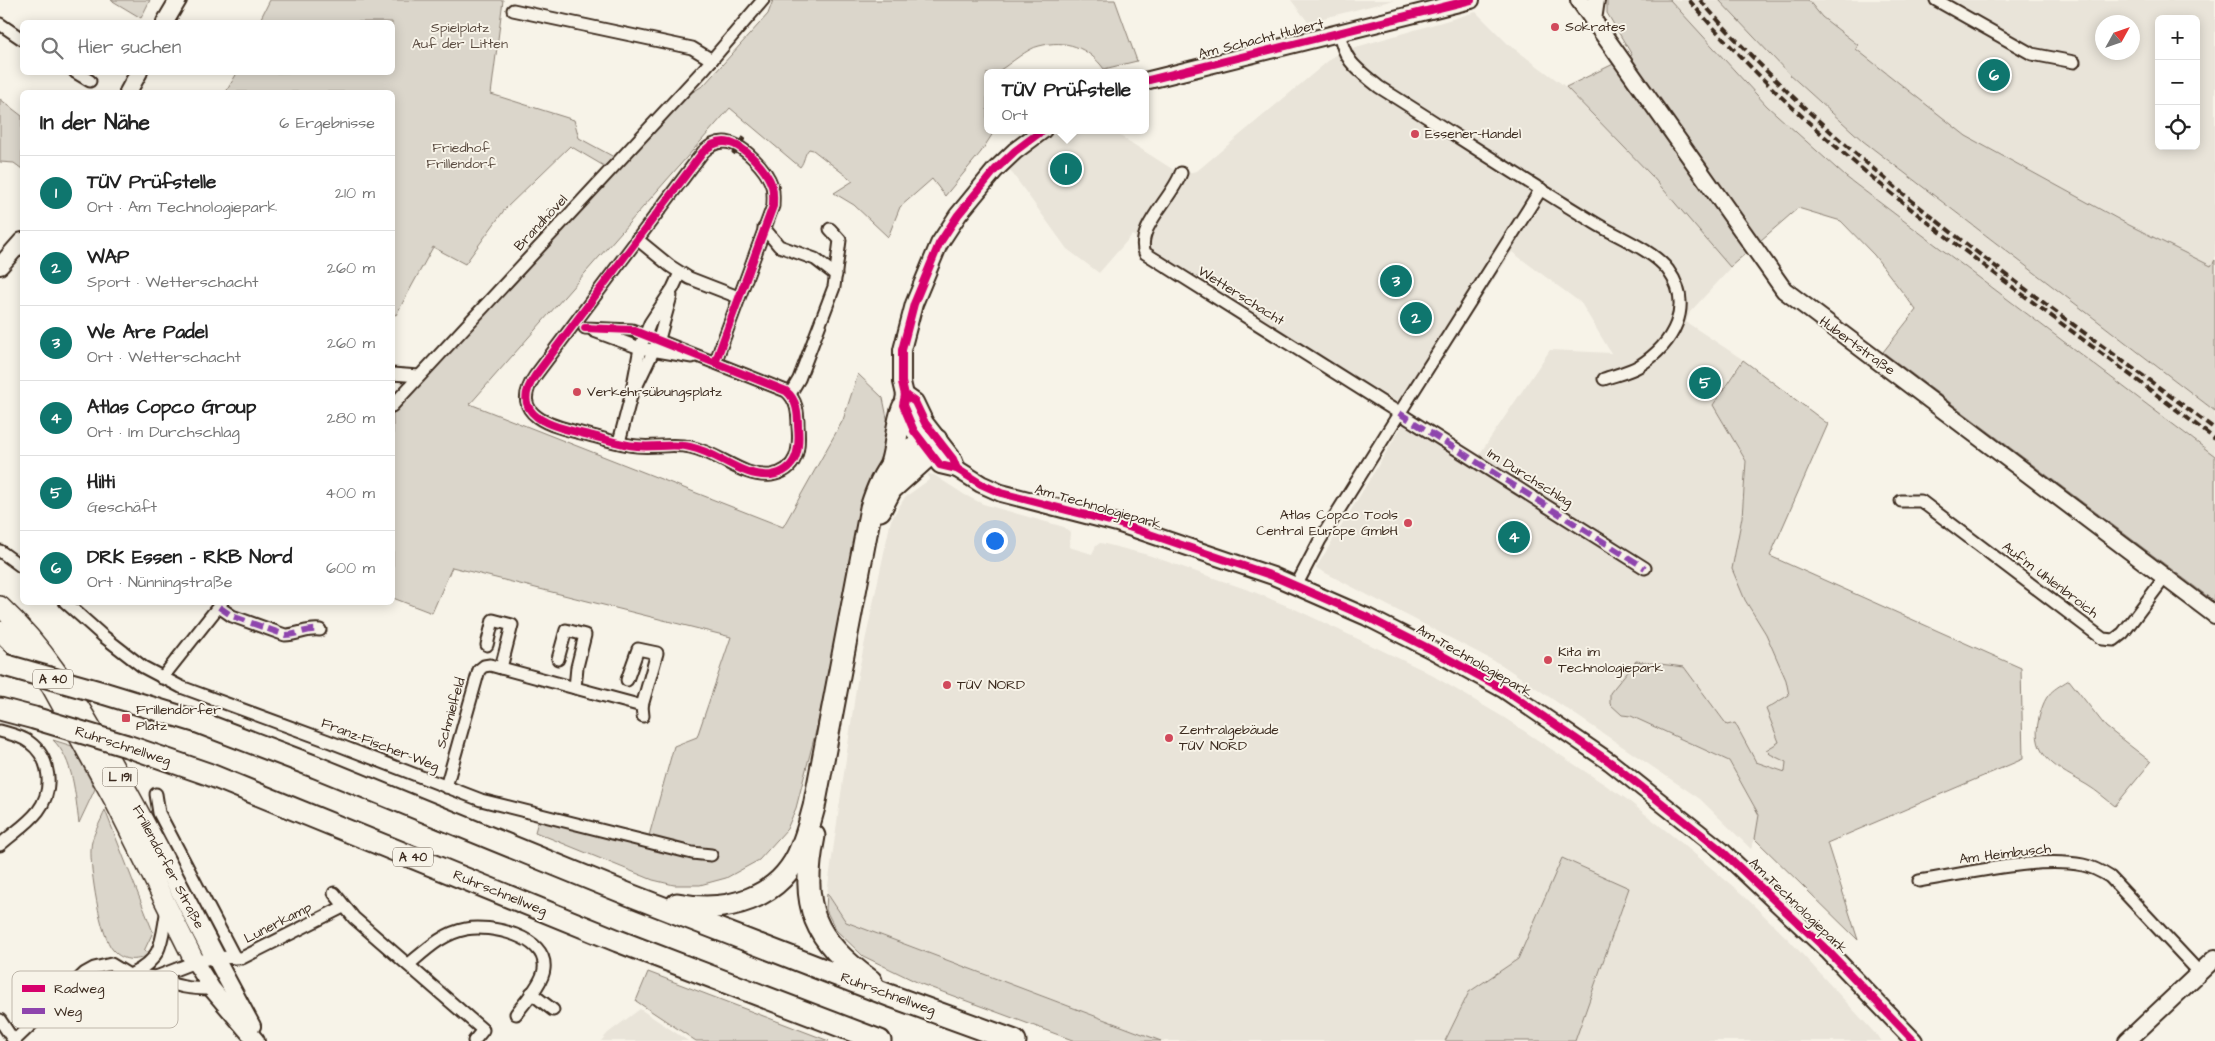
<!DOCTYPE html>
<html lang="de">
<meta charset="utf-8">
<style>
:root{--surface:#fff;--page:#f6f6f6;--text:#222;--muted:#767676;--line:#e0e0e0;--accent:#0f766e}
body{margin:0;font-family:"Architects Daughter",sans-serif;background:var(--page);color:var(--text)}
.controls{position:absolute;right:15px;top:15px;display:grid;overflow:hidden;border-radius:8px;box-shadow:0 2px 12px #0003}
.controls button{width:45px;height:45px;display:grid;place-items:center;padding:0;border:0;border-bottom:1px solid var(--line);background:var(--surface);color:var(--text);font:25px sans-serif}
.compass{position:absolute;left:2095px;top:15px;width:45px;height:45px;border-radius:50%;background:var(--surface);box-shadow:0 2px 12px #0003;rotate:50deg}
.you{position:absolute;left:994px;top:540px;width:18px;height:18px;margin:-12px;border:4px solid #fff;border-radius:50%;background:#1a73e8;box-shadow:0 0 0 8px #1a73e833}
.badge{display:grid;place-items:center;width:32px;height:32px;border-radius:50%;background:var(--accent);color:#fff;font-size:16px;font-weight:700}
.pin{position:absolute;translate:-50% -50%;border:2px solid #fff;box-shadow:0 1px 5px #0006}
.popup{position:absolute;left:984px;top:69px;width:165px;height:65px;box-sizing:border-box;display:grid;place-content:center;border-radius:8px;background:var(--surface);filter:drop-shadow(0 1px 4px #0005);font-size:16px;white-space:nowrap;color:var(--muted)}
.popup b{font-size:19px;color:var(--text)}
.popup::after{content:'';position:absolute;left:50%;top:100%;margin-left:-10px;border:10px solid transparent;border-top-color:var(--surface)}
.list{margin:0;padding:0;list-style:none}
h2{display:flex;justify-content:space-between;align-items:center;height:65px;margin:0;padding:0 20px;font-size:21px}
h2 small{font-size:16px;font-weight:400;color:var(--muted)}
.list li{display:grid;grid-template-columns:32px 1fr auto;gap:15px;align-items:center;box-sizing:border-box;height:75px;padding:0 20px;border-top:1px solid var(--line)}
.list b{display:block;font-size:19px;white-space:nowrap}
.list p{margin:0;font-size:16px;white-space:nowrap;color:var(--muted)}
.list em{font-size:16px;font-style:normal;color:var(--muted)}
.icon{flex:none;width:28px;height:28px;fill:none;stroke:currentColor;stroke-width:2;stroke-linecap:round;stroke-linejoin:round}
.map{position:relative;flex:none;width:2215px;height:1041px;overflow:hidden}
.search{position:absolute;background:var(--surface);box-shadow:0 2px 12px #0003;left:20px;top:20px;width:375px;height:55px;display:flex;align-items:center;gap:12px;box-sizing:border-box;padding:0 18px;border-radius:8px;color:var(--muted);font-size:19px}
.panel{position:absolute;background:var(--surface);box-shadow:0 2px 12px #0003;left:20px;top:90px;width:375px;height:515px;border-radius:8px}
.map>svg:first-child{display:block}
</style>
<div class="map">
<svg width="2215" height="1041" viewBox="0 0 2215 1041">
<rect width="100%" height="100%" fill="#f7f3e8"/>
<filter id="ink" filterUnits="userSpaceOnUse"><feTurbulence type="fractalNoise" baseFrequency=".02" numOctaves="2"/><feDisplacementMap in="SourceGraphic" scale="10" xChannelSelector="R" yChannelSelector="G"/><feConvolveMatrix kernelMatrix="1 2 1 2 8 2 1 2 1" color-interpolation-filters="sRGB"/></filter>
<g filter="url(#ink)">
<!-- built -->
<g fill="#e9e4d9" fill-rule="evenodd">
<polygon points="1291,0 1394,0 1308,22"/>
<polygon points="1670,0 1719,0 1788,73 1863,141 2215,411 2215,456 1846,177 1767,106"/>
<path d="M1808,0H2215V260L2212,267L2129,225L1966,136L1876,67L1856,49L1858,45L1822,17ZM2159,19H2196V146H2159ZM2102,22H2132V52H2102Z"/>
<polygon points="1476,12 1508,44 1566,87 1652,176 1731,268 1690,312 1686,322 1742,359 1713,404 1745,460 1742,516 1732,569 1745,600 1766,634 1786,680 1789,695 1766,709 1780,742 1767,749 1770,754 1786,762 1785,772 1756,762 1735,723 1727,725 1684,667 1636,661 1630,671 1622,715 1631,716 1729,761 1759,815 1755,839 1751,849 1700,799 1502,665 1316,568 1405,421 1479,455 1550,350 1611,353 1581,303 1512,252 1409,409 1277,330 1132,235 1099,273 1067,249 1007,166 1048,130 1111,130 1180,174 1197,171 1339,52"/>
<polygon points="928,474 934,475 965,495 983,504 1064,527 1070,532 1069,547 1092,554 1096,546 1100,543 1105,544 1148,555 1254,592 1297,610 1423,670 1503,717 1625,798 1684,845 1742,894 1790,941 1882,1041 1575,1041 1629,889 1562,858 1518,959 1469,992 1445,1041 1161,1041 846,922 827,893 858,674 891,520 905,497 929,480"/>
<polygon points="640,1009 688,1041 601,1041 608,1033"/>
</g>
<!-- green -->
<g fill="#dbd6cb" stroke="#8b8074">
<polygon points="111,0 150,0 141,18"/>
<polygon points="270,0 503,0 491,94 574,120 579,138 614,157 604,166 570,146 505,209 465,264 433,247 396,315 392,313 392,92 226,92 237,73 392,72 392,22 259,22"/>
<path d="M773,0H1115L1137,61L1104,69C1088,47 1066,39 1039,46C1028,48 1010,64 1000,70V73H987V130H995L981,152L945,196L932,179L900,207L888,237L854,205L834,193L853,181L813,150L809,149C804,154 805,161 800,167L730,108L470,404L783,527L843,420L858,374L883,398L890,433L864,498L817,727L796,808L787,829L759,860L726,878L700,885H674L653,880L535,832L539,818L647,843L674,746L697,737L731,637L452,567L432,613L393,598V414L683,98L704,85L768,14Z"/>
<polygon points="1607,0 1670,0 1767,106 1846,177 2215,456 2215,602 1883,352 1916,310 1874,255 1841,221 1798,208 1730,267 1651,175 1566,87 1632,55 1607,13"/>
<polygon points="1719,0 1808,0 1822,17 1858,45 1856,49 1966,136 2129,225 2211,266 2215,260 2215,411 1863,141 1788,73"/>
<polygon points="0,99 22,116 22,169 14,163 0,162"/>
<polygon points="1743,360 1828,424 1770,556 2021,668 2023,759 1827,843 1858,940 1755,839 1759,815 1729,761 1631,716 1622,715 1610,704 1610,693 1636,661 1684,667 1727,725 1735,723 1756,762 1785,772 1786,762 1770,754 1766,750 1779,742 1766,709 1789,695 1786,680 1766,634 1745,600 1732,569 1742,517 1746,461 1713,405"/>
<path d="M2069,680L2106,727L2151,762L2115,806C2106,799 2097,791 2087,785C2060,769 2029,758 2039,718C2045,695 2049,692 2069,680Z"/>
<path d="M53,740L72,746L95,789L79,823C75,795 74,760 53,740Z"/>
<path d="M105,810L153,932L144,951L151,953C139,962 123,962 113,950C100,936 90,869 91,849C91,836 101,822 105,810Z"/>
<polygon points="1562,858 1629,888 1575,1041 1445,1041 1469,992 1518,959"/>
<polygon points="827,893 846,922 1161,1041 1075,1041 921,984 863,956 836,930 826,910"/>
<polygon points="648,972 829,1041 696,1041 636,1001"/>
</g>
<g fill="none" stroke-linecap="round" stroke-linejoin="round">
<!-- street casing -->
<g stroke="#3b2a1e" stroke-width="15">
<g id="street">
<polyline points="1936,0 2032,54 2074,62"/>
<polyline points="513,10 692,48 712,60"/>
<polyline points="0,24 22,39"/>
<path d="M1339,32C1345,63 1356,68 1379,87C1451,132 1522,179 1595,223C1616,236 1653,250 1668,270C1695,307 1673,344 1639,366C1629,372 1615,375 1604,379"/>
<polyline points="75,72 90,81"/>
<path d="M1181,173C1173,197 1135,229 1145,253L1645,568"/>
<polyline points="764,228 779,246 815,259 836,275"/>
<polyline points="637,239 670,266 689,278 738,297"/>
<path d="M585,328L632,330L786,391C797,400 798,413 798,426C800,448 798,471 771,475C742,478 720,453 690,447C672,443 655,448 637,446C621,445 605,439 589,435C561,428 505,419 535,376L703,152C709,146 716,142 724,142C742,142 767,170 772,186C774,193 773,199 773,206L715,363"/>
<polyline points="594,331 640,348 692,357"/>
<polyline points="392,374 419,376"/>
<polyline points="638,383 659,339 671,296"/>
<polyline points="790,394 799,379 834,287 840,240 830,229"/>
<polyline points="392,406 704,69 763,0"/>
<polyline points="619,442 631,396 640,348 650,323 673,288 680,273"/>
<polyline points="1901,501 1921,501 2103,639 2114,640 2123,633 2165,577"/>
<polyline points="0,551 22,567"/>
<polyline points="1296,586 1320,540 1385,436 1541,189"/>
<polyline points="65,602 103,636 143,667 181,687 328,741 481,800 692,853 711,855"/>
<path d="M219,607L232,616L285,635C298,635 307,628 320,630"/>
<polyline points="487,645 493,620 512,625 501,668"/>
<polyline points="558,659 566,630 585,635 577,667 575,688"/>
<polyline points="162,678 222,602"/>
<polyline points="627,680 638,649 657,653 642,706"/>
<path d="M0,731C10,734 21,736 29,742C51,758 54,790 38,811C28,824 12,834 0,845"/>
<polyline points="446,787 479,670 484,666 490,665 642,706 643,716"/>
<polyline points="156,794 159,813 235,958"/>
<path d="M1919,881C1966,874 2037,856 2083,865C2093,867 2102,872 2110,877L2200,973"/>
<polyline points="334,893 354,918 483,1030 474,1041"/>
<path d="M408,965C426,950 443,933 466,929C489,924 548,936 544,969C543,983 524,1003 516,1014"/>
<path d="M132,974C164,958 161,940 167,909"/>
<path d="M156,977C175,987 191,989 212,989"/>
<polyline points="531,993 553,1010"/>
<polyline points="0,1020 14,1041"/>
<polyline points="14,1041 85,973 94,968 111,964 129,975 156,977 195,962 215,957 242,958 343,907"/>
</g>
</g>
<!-- secondary casing -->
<g stroke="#3b2a1e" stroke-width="20">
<g id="secondary">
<polyline points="1579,0 1784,290 2215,615"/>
<polyline points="1593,20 1596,0"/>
<polyline points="165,22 178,0"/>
<polyline points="1145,81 1471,0"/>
<polyline points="128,92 139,72"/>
<polyline points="1043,130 1015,151 995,170 958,215 939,244 914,304 902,350 902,382 905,395 903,405 914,431 940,465 957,469 981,484 1001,493 1117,523 1273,576 1367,617 1432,650 1503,689 1610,762 1722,851 1829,952 1914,1041"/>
<polyline points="0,266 22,241"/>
<polyline points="905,395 915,402 925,423 953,459 957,469"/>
<polyline points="215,957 252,1026"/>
<polyline points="195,962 212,989 256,1041"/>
<polyline points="2127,1041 2215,958"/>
</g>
</g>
<!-- primary casing -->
<g stroke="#3b2a1e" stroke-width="22">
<g id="primary">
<path d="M0,606C46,649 71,692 102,746C142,815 178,886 215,957"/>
<polyline points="0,631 34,664 51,686 115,802 195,962"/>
</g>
</g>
<!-- highway casing -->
<g stroke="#3b2a1e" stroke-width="25">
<g id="highway">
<path d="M891,464C897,445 896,425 903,408"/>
<polyline points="880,510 891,489 930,454 936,440"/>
<polyline points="103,693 198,722 316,767 630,895 891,996 1015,1041"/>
<polyline points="0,709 34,718"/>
<polyline points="127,746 208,774 618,941 880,1041"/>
<path d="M814,836C800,907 813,939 871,981"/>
<path d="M677,904C726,914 781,899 801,848C807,835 810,821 814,807L871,508C882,472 896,448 936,440"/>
</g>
</g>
<!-- street -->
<use href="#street" stroke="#f7f3e8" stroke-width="11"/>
<!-- secondary -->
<use href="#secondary" stroke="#f7f3e8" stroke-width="16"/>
<!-- primary -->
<use href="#primary" stroke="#f7f3e8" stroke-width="19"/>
<!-- highway -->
<use href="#highway" stroke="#f7f3e8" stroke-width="21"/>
<!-- rail -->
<g stroke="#3b2a1e" stroke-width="4" stroke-dasharray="8 4" stroke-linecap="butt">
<path d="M1689,0C1783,110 1895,199 2010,285C2078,336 2147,387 2215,439"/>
<path d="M1700,0C1847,169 2037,296 2215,429"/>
<polyline points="733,154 746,135"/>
</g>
<!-- highway-bridge casing -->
<g stroke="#3b2a1e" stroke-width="25" stroke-linecap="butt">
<g id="highway-bridge">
<polyline points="4,665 103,693"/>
<polyline points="34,718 127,746"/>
</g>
</g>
<!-- highway-bridge -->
<use href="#highway-bridge" stroke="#f7f3e8" stroke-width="21"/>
<!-- quiet -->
<g stroke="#8e44ad" stroke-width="6" stroke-dasharray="12 6" stroke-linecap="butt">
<polyline points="1399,413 1645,568"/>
<path d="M219,607L232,616L285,635C298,635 307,628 320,630"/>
</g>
<!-- cycleway casing -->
<g stroke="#f7f3e8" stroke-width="11">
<g id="cycleway">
<polyline points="1145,81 1471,0"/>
<polyline points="1043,130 1015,151 995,170 958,215 939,244 914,304 902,350 902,382 905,395 903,405 914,431 940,465 957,469 981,484 1001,493 1117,523 1273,576 1367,617 1432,650 1503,689 1610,762 1722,851 1829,952 1914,1041"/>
<path d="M585,328L632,330L786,391C797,400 798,413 798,426C800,448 798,471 771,475C742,478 720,453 690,447C672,443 655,448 637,446C621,445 605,439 589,435C561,428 505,419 535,376L703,152C709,146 716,142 724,142C742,142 767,170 772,186C774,193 773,199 773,206L715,363"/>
<polyline points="905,395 915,402 925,423 953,459 957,469"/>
</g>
</g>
<!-- cycleway -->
<use href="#cycleway" stroke="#d6006c" stroke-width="8"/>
</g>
</g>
<!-- markers -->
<g fill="#d1495b" stroke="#f7f3e8" stroke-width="2">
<circle cx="1555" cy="27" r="5"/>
<circle cx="1415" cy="134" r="5"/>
<circle cx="577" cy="392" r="5"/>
<circle cx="1408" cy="523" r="5"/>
<circle cx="1548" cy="660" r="5"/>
<circle cx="947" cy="685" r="5"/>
<rect x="121" y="713" width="10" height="10" rx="2.5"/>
<circle cx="1169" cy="738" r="5"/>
</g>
<g text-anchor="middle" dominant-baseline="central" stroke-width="4" stroke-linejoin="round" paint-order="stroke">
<!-- shield labels -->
<g fill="#f7f3e8" stroke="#73665b" stroke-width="1">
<rect x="33" y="669.5" width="40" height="19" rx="4"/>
<rect x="102.5" y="767.5" width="35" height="19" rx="4"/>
<rect x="393" y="847.5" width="40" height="19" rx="4"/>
</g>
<g font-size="12" font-weight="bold" fill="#3b2a1e">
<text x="53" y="679">A 40</text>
<text x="120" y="777">L 191</text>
<text x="413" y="857">A 40</text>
</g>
<!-- poi labels -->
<g font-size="14" fill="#3b2a1e" stroke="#f7f3e8" text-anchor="start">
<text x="1565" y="27">Sokrates</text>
<text x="1425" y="134">Essener-Handel</text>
<text x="587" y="392">Verkehrsübungsplatz</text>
<text x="1398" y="515" text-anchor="end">Atlas Copco Tools<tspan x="1398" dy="16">Central Europe GmbH</tspan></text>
<text x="1558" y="652">Kita im<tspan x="1558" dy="16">Technologiepark</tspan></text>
<text x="957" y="685">TÜV NORD</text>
<text x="136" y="710">Frillendorfer<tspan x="136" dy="16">Platz</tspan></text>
<text x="1179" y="730">Zentralgebäude<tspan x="1179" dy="16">TÜV NORD</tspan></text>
</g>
<!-- park labels -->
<g font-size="14" fill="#5b4c41" stroke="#f7f3e8">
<text x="460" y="28">Spielplatz<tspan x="460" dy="16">Auf der Litten</tspan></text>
<text x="461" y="148">Friedhof<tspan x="461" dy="16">Frillendorf</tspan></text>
</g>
<!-- street labels -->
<g font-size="14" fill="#3b2a1e" stroke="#f7f3e8">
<text transform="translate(1261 39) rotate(-14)">Am Schacht Hubert</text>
<text transform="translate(541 223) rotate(-47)">Brandhövel</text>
<text transform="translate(1241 296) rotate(32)">Wetterschacht</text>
<text transform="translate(1857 346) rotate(36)">Hubertstraße</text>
<text transform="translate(1530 478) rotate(32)">Im Durchschlag</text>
<text transform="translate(1098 507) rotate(16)">Am Technologiepark</text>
<text transform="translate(2050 580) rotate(37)">Auf'm Uhlenbroich</text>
<text transform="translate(1474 661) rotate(30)">Am Technologiepark</text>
<text transform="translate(451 713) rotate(-74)">Schmielfeld</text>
<text transform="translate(380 745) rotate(21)">Franz-Fischer-Weg</text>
<text transform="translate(123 746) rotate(18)">Ruhrschnellweg</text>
<text transform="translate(2005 854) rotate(-7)">Am Heimbusch</text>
<text transform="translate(168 867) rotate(62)">Frillendorfer Straße</text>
<text transform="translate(500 893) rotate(22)">Ruhrschnellweg</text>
<text transform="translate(1798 906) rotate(44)">Am Technologiepark</text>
<text transform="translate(278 923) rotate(-27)">Lunerkamp</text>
<text transform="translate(888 994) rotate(20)">Ruhrschnellweg</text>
</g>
</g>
<!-- legend -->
<rect x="12" y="971" width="166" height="57" rx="8" fill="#f7f3e8" stroke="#bfb7ab" stroke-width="1"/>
<rect x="22" y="985" width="23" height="7" fill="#d6006c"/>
<rect x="22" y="1008" width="23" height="6" fill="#8e44ad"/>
<g font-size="14" fill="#3b2a1e">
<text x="54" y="993">Radweg</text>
<text x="54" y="1016">Weg</text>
</g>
</svg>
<div class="controls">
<button>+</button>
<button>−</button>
<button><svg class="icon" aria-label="locate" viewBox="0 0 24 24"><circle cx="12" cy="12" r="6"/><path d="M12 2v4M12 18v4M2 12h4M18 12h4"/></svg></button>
</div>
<svg class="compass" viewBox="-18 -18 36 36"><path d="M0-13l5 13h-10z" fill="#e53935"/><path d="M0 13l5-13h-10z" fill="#767676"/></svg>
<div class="you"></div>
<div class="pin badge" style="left:1066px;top:169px">1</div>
<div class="popup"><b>TÜV Prüfstelle</b>Ort</div>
<div class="pin badge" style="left:1416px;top:318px">2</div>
<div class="pin badge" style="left:1396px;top:281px">3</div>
<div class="pin badge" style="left:1514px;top:537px">4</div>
<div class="pin badge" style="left:1705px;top:383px">5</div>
<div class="pin badge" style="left:1994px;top:75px">6</div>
<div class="search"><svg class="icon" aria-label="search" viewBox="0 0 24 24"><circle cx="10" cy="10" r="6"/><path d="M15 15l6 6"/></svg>Hier suchen</div>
<section class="panel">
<h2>In der Nähe<small>6 Ergebnisse</small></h2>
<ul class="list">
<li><span class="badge">1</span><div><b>TÜV Prüfstelle</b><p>Ort · Am Technologiepark</p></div><em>210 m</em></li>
<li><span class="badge">2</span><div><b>WAP</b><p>Sport · Wetterschacht</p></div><em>260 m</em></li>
<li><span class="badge">3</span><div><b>We Are Padel</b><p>Ort · Wetterschacht</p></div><em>260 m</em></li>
<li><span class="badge">4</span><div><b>Atlas Copco Group</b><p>Ort · Im Durchschlag</p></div><em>280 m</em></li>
<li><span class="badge">5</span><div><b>Hilti</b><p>Geschäft</p></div><em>400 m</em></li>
<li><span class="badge">6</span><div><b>DRK Essen - RKB Nord</b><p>Ort · Nünningstraße</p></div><em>600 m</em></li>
</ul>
</section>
</div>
